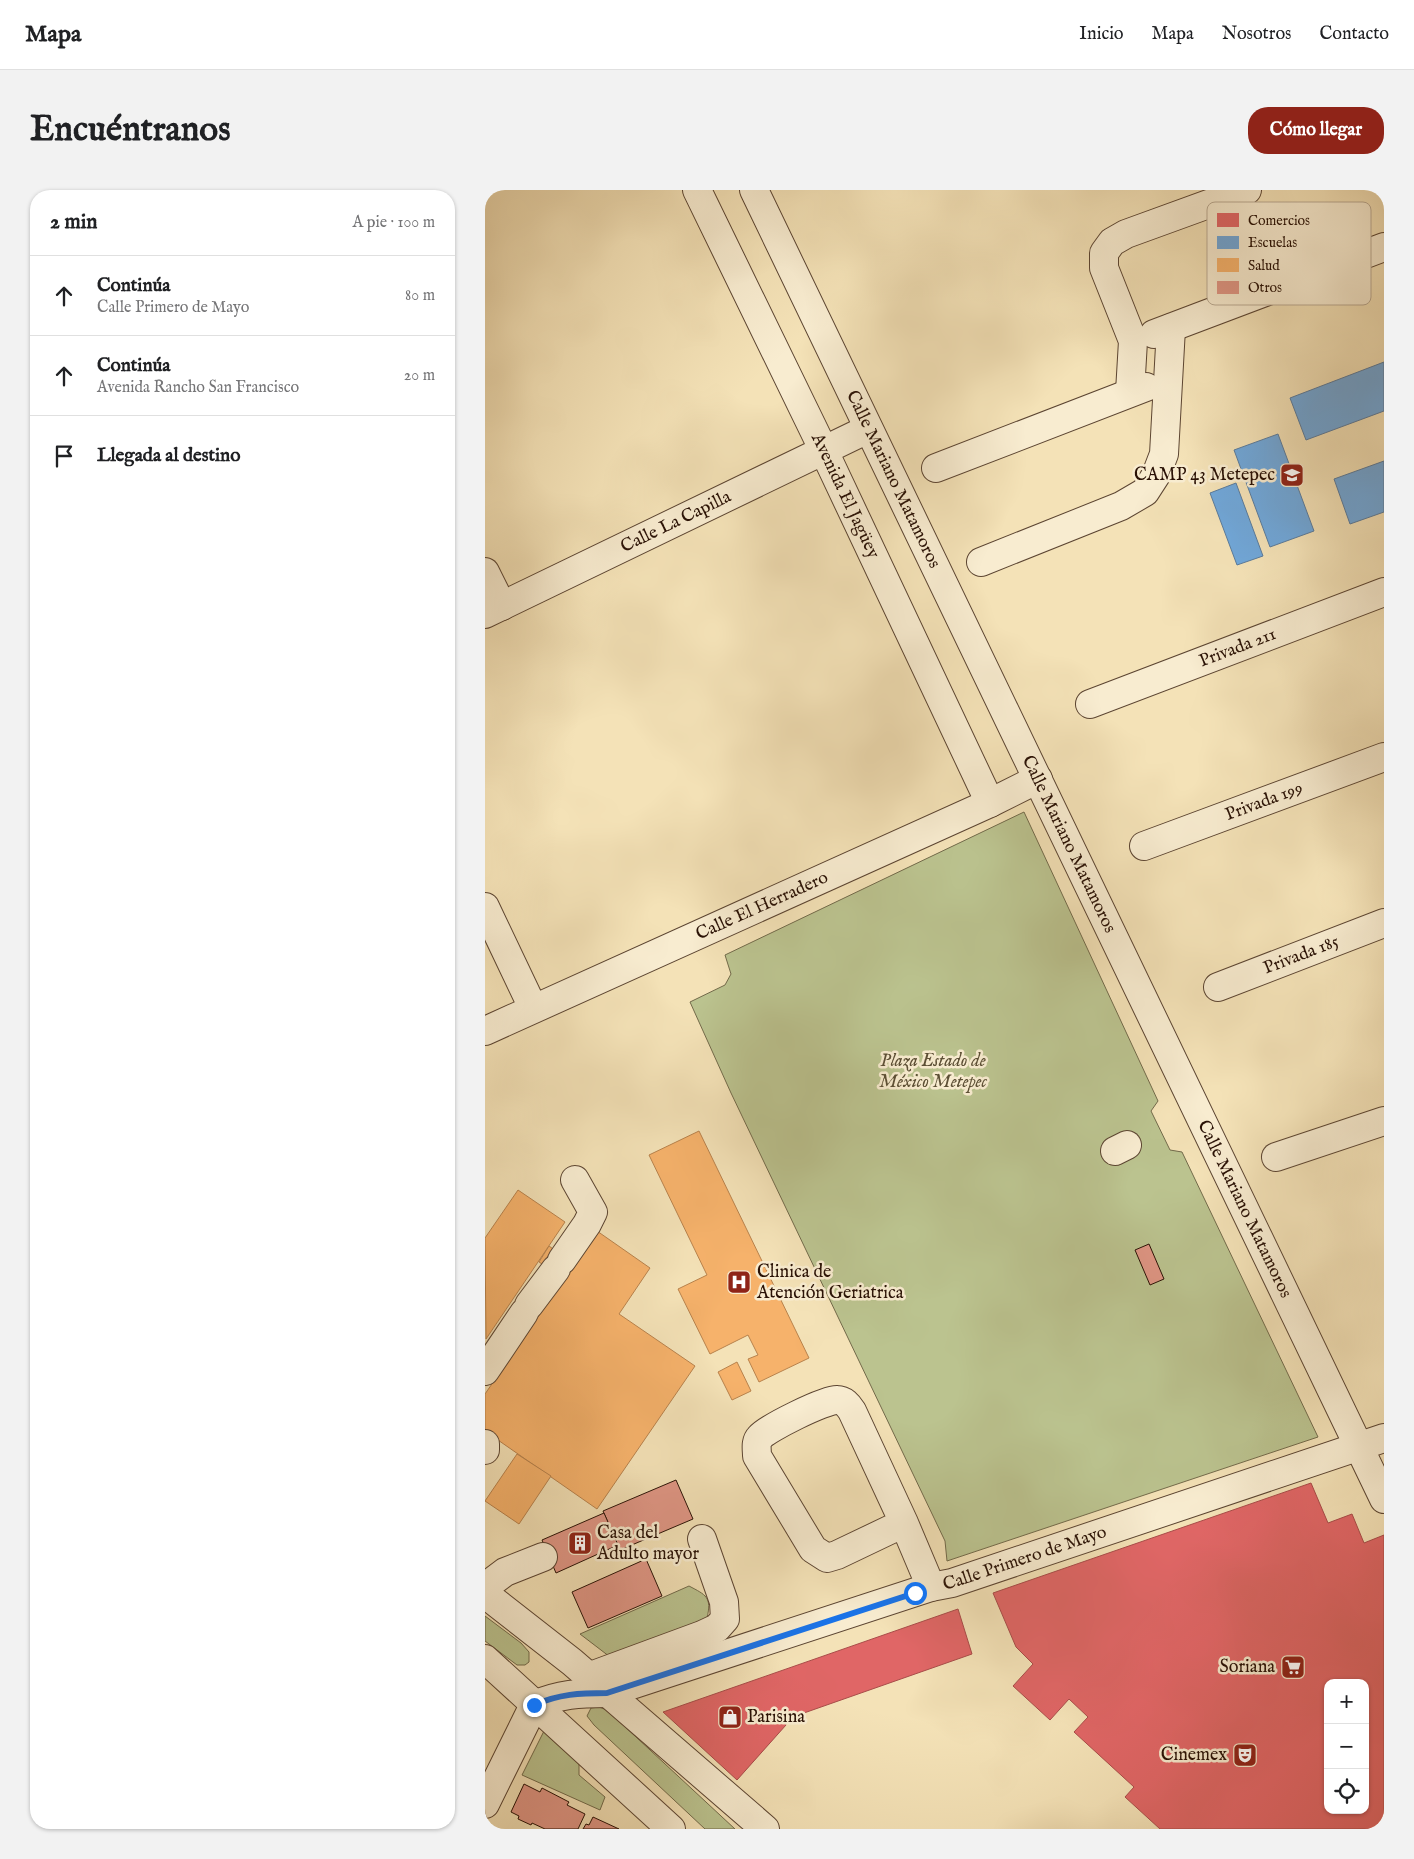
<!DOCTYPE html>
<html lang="es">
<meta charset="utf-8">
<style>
:root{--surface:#fff;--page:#f2f2f2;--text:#202124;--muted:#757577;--line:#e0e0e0;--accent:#8f2418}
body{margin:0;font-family:"IM FELL English",serif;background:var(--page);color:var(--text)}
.controls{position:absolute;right:15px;bottom:15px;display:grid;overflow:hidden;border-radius:10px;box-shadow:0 1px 4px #0004}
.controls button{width:45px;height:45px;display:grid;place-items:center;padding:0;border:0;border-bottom:1px solid var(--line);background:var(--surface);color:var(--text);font:25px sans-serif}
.stop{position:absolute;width:15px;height:15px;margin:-11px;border:4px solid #1a73e8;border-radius:50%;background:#fff}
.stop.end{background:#1a73e8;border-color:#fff;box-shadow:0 1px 5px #0008}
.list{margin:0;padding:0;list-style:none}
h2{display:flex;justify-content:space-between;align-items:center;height:65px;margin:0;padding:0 20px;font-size:21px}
h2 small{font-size:16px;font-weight:400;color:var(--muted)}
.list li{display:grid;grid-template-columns:32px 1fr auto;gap:15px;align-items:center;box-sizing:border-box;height:80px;padding:0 20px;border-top:1px solid var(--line)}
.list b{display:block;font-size:19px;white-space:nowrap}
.list p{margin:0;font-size:16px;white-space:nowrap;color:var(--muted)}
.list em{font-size:16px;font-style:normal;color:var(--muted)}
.icon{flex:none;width:28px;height:28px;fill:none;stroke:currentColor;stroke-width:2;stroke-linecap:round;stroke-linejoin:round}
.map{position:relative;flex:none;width:899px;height:1639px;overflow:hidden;border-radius:20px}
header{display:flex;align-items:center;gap:30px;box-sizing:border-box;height:70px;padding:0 25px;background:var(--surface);border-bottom:1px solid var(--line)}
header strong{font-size:24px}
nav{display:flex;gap:28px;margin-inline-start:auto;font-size:18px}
.intro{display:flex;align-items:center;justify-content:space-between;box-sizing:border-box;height:120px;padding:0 30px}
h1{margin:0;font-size:35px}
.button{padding:12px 22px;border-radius:20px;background:var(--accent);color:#fff;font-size:18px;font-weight:700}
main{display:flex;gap:30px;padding:0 30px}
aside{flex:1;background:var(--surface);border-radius:20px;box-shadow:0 1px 4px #0004}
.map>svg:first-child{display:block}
</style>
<header>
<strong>Mapa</strong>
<nav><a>Inicio</a><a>Mapa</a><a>Nosotros</a><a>Contacto</a></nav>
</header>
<div class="intro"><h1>Encuéntranos</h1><a class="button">Cómo llegar</a></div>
<main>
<aside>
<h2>2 min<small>A pie · 100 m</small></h2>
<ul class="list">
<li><svg class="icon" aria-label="ahead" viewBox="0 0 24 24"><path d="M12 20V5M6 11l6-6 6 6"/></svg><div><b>Continúa</b><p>Calle Primero de Mayo</p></div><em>80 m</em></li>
<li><svg class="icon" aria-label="ahead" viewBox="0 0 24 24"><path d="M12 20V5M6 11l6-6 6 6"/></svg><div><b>Continúa</b><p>Avenida Rancho San Francisco</p></div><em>20 m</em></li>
<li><svg class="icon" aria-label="arrive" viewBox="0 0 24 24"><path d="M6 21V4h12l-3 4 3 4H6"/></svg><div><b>Llegada al destino</b></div></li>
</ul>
</aside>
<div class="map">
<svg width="899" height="1639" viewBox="0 0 899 1639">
<rect width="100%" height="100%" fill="#f4e2b7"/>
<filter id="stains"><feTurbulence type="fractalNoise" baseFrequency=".004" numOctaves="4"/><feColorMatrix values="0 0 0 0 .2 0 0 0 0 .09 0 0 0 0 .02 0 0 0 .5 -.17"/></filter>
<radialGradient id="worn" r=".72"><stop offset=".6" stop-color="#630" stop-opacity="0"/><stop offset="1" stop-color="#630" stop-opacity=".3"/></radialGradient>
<!-- green -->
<g fill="#bbc38f" stroke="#726a4a">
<polygon points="539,622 673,911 666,921 685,960 697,962 833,1247 462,1371 460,1351 246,903 205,812 240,795 246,784 240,765"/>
<path d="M204,1396C221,1405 227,1407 222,1428L129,1470L95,1444Z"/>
<polygon points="0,1426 36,1453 44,1462 44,1472 40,1475 32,1475 0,1451"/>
<polygon points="114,1517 122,1520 250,1639 220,1639 109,1535 102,1526 106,1518"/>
<polygon points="62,1535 94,1558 94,1585 120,1607 115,1620 37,1585"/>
</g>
<!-- shops -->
<g fill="#e06666" stroke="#a94c49" fill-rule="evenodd">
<path d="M826,1293L843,1333L867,1324L879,1353L899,1345V1639H675L640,1607L649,1597L589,1542L603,1527L584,1509L565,1530L528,1496L548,1474L531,1457L508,1403ZM843,1493H880V1620H843Z"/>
<polygon points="473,1419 487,1464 299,1530 301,1535 252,1590 178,1522"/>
</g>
<!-- schools -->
<g fill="#6fa8dc" stroke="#5a7b9c">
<polygon points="899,172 899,221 821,250 805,208"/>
<polygon points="793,244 829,341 785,357 749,260"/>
<polygon points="899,271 899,322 865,334 849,289"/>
<polygon points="751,293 778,366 752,375 725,303"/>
</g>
<!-- health -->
<g fill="#f6b26b" stroke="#b8824c">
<polygon points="214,941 324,1168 274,1192 263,1169 273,1165 263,1145 225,1164 193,1099 222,1085 164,965"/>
<polygon points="33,1000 80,1032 1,1149 0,1048"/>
<polygon points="112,1041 165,1078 134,1124 210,1176 112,1319 0,1241 0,1204"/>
<polygon points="64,1056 89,1074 79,1089 54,1072"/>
<polygon points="252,1172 266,1201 247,1210 233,1182"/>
<polygon points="32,1264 66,1286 34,1334 0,1311"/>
</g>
<!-- building -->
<g fill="#e09685" stroke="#291105">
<polygon points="664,1054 679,1089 665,1095 650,1060"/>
<polygon points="191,1290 208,1329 135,1360 118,1321"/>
<polygon points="119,1323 133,1355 71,1383 57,1350"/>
<polygon points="161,1369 177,1406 103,1438 87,1402"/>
<polygon points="39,1594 55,1602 57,1598 84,1612 82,1615 100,1624 93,1639 60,1639 47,1633 46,1635 33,1629 34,1626 26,1622"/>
<polygon points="108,1627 134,1639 98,1639 101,1634 104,1635"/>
</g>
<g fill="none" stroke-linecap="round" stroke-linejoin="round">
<!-- minor casing -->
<g stroke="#5c4532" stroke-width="30">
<g id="minor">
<path id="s1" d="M212,0L339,261L505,613"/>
<path id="s2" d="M269,0L899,1309"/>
<polyline points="669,144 899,57"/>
<polyline points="645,202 648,151 619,78 619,63 627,52 641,44 762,0"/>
<polyline points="451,278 661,197"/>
<polyline points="496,372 636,316 660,302 671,285 679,264 686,138"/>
<polyline points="0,382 17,416"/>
<path id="s3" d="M0,424L383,239"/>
<path id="s4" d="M605,514L899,402"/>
<path id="s5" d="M659,656L899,567"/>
<polyline points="0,717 48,818"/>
<path id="s6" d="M733,797L899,733"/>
<path id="s7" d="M0,841L505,613L553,589"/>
<polyline points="630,961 642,955"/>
<polyline points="791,967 899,931"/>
<polyline points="77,1070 102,1034 108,1022 90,990"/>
<polyline points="44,1115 71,1079"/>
<polyline points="0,1181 39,1123"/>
<polyline points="0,1254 0,1260"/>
<path d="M419,1333L352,1365L342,1368L328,1359L272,1266C272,1259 270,1252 275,1247C281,1239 341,1209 352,1210C359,1210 363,1215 367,1221L419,1333L446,1397"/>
<polyline points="0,1397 20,1382 58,1367"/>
<polyline points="0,1404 87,1472 280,1639"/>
<polyline points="0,1469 186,1639"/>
<polyline points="103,1487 217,1445 232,1438 240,1429 239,1412 217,1349"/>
<path id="s8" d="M0,1614L49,1515C75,1504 94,1503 122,1503L446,1397L467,1393L899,1248"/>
</g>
</g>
<!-- minor -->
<use href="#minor" stroke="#f8ecd0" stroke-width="28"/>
</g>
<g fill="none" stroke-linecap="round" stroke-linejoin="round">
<!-- route -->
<path stroke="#1a73e8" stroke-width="6" d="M49,1515C74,1504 95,1503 122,1503L430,1403"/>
</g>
<!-- icons -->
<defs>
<g id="school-square" transform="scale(1.25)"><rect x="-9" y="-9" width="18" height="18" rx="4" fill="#8f2418" stroke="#f8ecd0"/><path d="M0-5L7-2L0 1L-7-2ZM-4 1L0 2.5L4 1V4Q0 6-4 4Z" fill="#fff"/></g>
<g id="hospital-square" transform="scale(1.25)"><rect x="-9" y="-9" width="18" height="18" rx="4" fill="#8f2418" stroke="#f8ecd0"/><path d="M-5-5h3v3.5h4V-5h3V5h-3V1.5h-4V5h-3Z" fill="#fff"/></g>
<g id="building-square" transform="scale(1.25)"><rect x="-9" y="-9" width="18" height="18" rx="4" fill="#8f2418" stroke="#f8ecd0"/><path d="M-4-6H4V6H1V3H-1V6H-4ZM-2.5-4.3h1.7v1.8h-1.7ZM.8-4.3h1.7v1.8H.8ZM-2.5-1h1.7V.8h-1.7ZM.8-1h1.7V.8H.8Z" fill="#fff"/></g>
<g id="supermarket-square" transform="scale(1.25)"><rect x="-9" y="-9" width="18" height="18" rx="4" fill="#8f2418" stroke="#f8ecd0"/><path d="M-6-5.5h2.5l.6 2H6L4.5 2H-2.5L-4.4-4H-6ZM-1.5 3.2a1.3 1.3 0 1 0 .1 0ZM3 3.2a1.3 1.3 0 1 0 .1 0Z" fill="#fff"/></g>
<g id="shop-square" transform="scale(1.25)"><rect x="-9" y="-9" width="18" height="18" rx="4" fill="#8f2418" stroke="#f8ecd0"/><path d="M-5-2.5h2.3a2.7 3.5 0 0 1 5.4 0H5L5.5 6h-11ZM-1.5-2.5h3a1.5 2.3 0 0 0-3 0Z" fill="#fff"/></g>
<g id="theatre-square" transform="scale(1.25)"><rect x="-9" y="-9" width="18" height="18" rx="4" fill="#8f2418" stroke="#f8ecd0"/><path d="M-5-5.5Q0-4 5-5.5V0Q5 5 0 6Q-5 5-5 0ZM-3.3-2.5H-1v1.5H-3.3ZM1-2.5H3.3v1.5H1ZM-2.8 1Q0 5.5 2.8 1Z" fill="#fff"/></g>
</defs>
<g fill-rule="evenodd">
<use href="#school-square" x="807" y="285"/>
<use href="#hospital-square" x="254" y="1092"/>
<use href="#building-square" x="95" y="1353"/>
<use href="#supermarket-square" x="808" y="1477"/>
<use href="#shop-square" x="245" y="1527"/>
<use href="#theatre-square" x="760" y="1565"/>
</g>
<g text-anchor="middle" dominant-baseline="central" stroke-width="5" stroke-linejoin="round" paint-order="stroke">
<!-- poi labels -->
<g font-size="18" fill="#291105" stroke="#f8ecd0" text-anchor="end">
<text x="790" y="285">CAMP 43 Metepec</text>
<text x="272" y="1082" text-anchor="start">Clinica de<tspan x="272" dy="21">Atención Geriatrica</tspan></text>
<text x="112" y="1343" text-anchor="start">Casa del<tspan x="112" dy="21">Adulto mayor</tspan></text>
<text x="790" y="1477">Soriana</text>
<text x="262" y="1527" text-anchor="start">Parisina</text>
<text x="742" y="1565">Cinemex</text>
</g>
<!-- street labels -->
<g font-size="18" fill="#291105" stroke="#f8ecd0">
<text stroke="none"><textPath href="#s2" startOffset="321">Calle Mariano Matamoros</textPath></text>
<text stroke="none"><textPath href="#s1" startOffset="340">Avenida El Jagüey</textPath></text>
<text stroke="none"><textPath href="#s3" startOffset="212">Calle La Capilla</textPath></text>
<text stroke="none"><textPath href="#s4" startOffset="158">Privada 211</textPath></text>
<text stroke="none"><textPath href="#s5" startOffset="128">Privada 199</textPath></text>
<text stroke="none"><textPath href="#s2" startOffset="726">Calle Mariano Matamoros</textPath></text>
<text stroke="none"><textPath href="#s7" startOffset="304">Calle El Herradero</textPath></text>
<text stroke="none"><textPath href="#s6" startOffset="89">Privada 185</textPath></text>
<text stroke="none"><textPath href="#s2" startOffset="1131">Calle Mariano Matamoros</textPath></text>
<text stroke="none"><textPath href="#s8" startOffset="624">Calle Primero de Mayo</textPath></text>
</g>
<!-- park labels -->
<g font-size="18" font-style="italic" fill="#5c4f35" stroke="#f8ecd0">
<text x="448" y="871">Plaza Estado de<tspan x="448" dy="21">México Metepec</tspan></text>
</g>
</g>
<!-- legend -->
<rect x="722" y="12" width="164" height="103" rx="8" fill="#f8ecd0" stroke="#baaa93" stroke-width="1"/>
<rect x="732" y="23" width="22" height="14" fill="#e06666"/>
<rect x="732" y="46" width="22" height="13" fill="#6fa8dc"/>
<rect x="732" y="68" width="22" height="14" fill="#f6b26b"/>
<rect x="732" y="91" width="22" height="13" fill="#e09685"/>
<g font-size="14" fill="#291105">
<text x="763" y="35">Comercios</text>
<text x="763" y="57">Escuelas</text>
<text x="763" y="80">Salud</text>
<text x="763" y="102">Otros</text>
</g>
<rect width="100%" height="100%" filter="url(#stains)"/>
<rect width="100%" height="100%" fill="url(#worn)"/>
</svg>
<div class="controls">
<button>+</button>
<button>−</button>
<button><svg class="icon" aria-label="locate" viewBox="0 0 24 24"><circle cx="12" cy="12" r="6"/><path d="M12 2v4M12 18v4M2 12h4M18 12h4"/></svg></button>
</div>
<div class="stop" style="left:430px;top:1403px"></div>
<div class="stop end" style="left:49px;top:1515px"></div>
</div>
</main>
